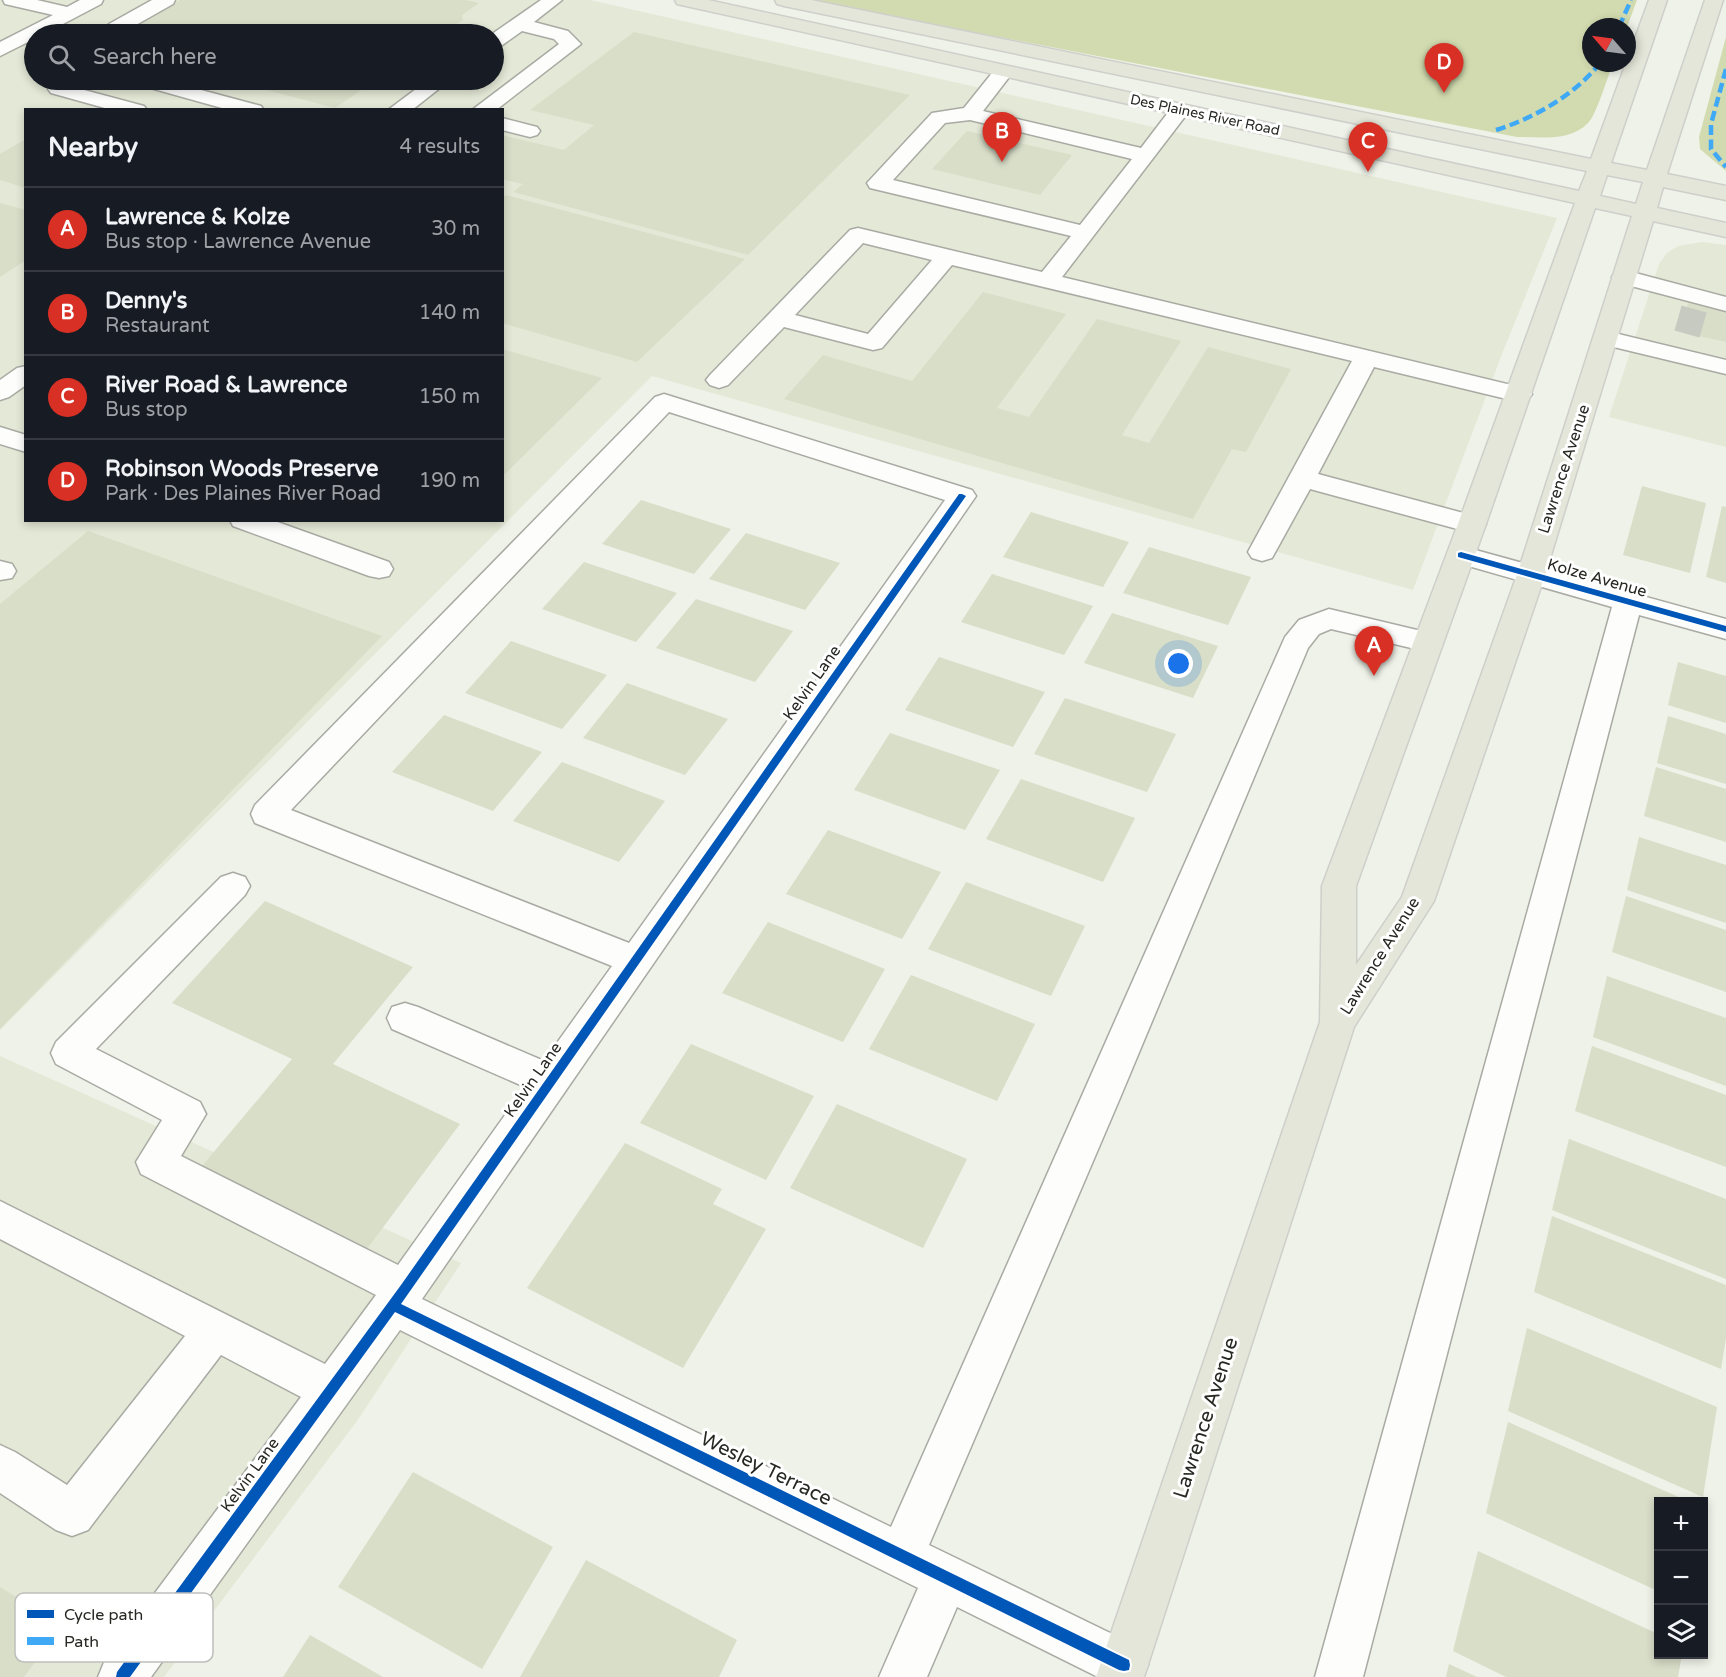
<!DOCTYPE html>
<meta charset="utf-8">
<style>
:root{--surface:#171b24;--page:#242831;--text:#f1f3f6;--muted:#9ea1a6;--line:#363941;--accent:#d93025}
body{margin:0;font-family:"Varela Round",sans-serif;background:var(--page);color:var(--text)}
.controls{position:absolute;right:18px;bottom:18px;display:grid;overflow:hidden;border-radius:0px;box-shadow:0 3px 9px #0003}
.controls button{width:54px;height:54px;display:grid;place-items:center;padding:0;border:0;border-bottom:2px solid var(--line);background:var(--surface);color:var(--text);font:30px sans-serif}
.compass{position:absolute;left:1582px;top:18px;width:54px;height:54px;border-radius:50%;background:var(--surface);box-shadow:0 3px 9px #0003;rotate:298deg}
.you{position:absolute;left:1179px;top:664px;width:21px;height:21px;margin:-15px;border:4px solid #fff;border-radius:50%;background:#1a73e8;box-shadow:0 0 0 9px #1a73e833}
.badge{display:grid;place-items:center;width:39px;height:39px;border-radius:50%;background:var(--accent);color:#fff;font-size:20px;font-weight:700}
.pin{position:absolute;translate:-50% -50px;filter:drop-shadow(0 2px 3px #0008)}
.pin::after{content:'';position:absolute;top:32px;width:21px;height:18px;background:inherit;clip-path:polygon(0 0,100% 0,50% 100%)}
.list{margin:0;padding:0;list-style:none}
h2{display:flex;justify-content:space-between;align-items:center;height:78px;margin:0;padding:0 24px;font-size:26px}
h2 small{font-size:20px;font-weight:400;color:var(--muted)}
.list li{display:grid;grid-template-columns:39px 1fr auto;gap:18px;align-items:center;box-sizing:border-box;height:84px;padding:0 24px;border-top:2px solid var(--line)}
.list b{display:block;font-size:22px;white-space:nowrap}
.list p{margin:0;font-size:20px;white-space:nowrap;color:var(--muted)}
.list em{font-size:20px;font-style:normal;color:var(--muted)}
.icon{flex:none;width:33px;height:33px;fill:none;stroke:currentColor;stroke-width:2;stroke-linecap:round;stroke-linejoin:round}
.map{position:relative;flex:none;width:1726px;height:1677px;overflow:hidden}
.search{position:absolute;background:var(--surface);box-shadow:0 3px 9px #0003;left:24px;top:24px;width:480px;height:66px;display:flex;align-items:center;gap:15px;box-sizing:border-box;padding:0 21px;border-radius:33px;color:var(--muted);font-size:22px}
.panel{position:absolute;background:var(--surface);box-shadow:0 3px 9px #0003;left:24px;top:108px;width:480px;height:414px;border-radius:0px}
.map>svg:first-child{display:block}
</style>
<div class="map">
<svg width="1726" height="1677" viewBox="0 0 1726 1677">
<rect width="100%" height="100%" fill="#eff2e8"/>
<!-- built -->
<g fill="#e4e8d6" fill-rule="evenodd">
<path d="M0,0H590L1557,218L1502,354L1413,590L652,376L0,1030ZM34,34H494V80H34ZM26,110H502V520H26Z"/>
<polygon points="1702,242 1726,245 1726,447 1609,417 1659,264 1667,253 1678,246"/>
<polygon points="0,1056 461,1263 357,1421 164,1677 0,1677"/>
</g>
<!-- green -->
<g fill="#d2dbaf">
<path d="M807,0H1637L1627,27H1591V63H1613C1608,76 1596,116 1588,123C1570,142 1540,137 1517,137Z"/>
<polygon points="1726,37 1726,171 1700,149 1699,137"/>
</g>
<!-- building -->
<g fill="#d8dec8">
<polygon points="180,0 465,0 479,3 462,15 463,20 441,34 119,34"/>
<polygon points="634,32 910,95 748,255 513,192 523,184 502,179 502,135 564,150 594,125 530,110"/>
<polygon points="228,80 376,80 335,108"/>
<polygon points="967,131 1072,155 1040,195 932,169"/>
<polygon points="26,139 26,188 0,180 0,154"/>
<polygon points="506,195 745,259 637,362 502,323 502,198"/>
<polygon points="0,203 26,210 26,260 0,277"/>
<polygon points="983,292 1066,314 997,408 1029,417 1097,319 1181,341 1122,435 1149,443 1208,347 1291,369 1246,452 1232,449 1193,519 784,399 823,355 912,381"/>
<polygon points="1688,303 1726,311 1726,342 1681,332"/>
<polygon points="502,349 602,378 502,477"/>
<polygon points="1642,486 1706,503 1690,573 1623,555"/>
<polygon points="641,500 731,529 694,574 602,544"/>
<polygon points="1722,506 1726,507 1726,583 1706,577"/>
<polygon points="1031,512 1129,542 1103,587 1003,557"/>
<polygon points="88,531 382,636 0,1029 0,604"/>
<polygon points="746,533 840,563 805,610 709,579"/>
<polygon points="1149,547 1251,577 1228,625 1123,593"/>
<polygon points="584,562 677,593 636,642 542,609"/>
<polygon points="992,574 1093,606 1064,655 961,622"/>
<polygon points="696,599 793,631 755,682 656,648"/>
<polygon points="1112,613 1218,646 1193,698 1084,663"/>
<polygon points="511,641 607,675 562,729 465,693"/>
<polygon points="939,657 1045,692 1013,747 905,710"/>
<polygon points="1678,662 1726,676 1726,723 1668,705"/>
<polygon points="627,683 728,719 685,775 583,738"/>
<polygon points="1065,698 1176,734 1147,792 1034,754"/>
<polygon points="444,715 542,752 493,811 392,772"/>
<polygon points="1668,716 1726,734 1726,784 1657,763"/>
<polygon points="890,733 1000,770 965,830 854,790"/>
<polygon points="562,762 665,801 619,862 513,821"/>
<polygon points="1656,767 1726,789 1726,842 1644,816"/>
<polygon points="1021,779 1135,818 1103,882 986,839"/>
<polygon points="828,830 941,872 902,939 786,894"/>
<polygon points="1639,837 1726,865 1726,923 1627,890"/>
<polygon points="966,882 1085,926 1051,996 928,949"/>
<polygon points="1626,896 1726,930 1726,992 1612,952"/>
<polygon points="265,901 413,967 333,1064 460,1124 367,1249 202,1166 292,1059 172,1003"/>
<polygon points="768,922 885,969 843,1042 722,993"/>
<polygon points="911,975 1035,1024 997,1101 869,1049"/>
<polygon points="1607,976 1726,1018 1726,1086 1593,1037"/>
<polygon points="691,1044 814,1096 766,1180 640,1123"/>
<polygon points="1592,1046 1726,1095 1726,1167 1575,1111"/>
<polygon points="837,1104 967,1159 923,1248 790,1188"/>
<polygon points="1569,1139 1726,1199 1726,1279 1552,1210"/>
<polygon points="625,1143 722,1189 713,1204 766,1229 683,1368 527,1288"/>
<polygon points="1552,1216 1726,1285 1726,1338 1721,1369 1534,1292"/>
<polygon points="1527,1328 1717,1407 1703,1497 1508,1411"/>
<polygon points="1508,1422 1690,1502 1658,1502 1658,1591 1486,1513"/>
<polygon points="413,1472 553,1547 482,1669 338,1587"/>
<polygon points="1478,1551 1658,1634 1658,1654 1682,1654 1678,1677 1506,1677 1453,1651"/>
<polygon points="586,1560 737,1640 719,1677 520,1677"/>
<polygon points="0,1587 62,1625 24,1677 0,1677"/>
<polygon points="310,1635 383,1677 283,1677"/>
<polygon points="1449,1664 1477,1677 1446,1677"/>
</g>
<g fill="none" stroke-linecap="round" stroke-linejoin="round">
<!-- minor-tunnel -->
<polyline stroke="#c7cac0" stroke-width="26" stroke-dasharray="26 14" stroke-linecap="butt" points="1687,334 1695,306"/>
<!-- minor casing -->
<g stroke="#a9aaa3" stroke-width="3">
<g id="minor">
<polygon points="3,0 37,0 67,7 80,0 103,0 101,4 44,34 34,34 34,39 0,56 0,42 53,15 5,4"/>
<polygon points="152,0 175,0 173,4 120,34 100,34 109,24"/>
<polygon points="541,0 562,0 534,22 568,31 581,44 496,110 472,110 559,44 554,39 522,31 501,46 494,48 492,34"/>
<path d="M1003,66L1010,68L1013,72L983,111L1141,148L1173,106H1187L1190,110L1062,277L1528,389L1532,394L1528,399L1519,402L1374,367L1318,474L1482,518L1486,524L1482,530L1472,533L1310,489L1272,558L1262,561L1252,558L1248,552L1352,361L952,265L882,348L873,350L784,327L728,385L719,388L710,385L706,380L710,375L850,230L858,228L1042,272L1071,236L870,188L867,183L932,113L964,108L996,68ZM970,120L1132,159L1080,225L893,180L945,123ZM863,243L932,260L868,334L795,315Z"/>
<polygon points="133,80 164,80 261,106 264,110 229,110 136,84"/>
<polygon points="428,80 450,80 412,110 388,110"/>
<polygon points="58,83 144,106 147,110 112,110 51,93 48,89 51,85"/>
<polygon points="502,118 537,127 540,131 537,135 530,137 502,130"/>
<polygon points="1624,270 1726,297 1726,311 1616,282 1612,277 1616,272"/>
<polygon points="1606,331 1726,360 1726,374 1597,343 1594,338 1597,333"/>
<polygon points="26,366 26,385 9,397 0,400 0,380 17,368"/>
<path d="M664,394L972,490L976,496L422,1299L891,1527L1285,637L1299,620L1329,609L1438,635L1443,642L1438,649L1428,652L1331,629L1319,634L1308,648L1120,1098L929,1545L1141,1648L1148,1665L1143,1677H1098L957,1607L927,1677H879L918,1588L400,1330L151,1677H98L105,1660L301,1397L221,1355L88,1530L72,1536L56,1530L0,1493V1445L15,1452L67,1485L185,1336L0,1239V1201L325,1364L376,1295L141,1174L136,1162L162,1120L56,1064L51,1053L56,1042L221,877L233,873L245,877L250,886L245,895L96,1049L200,1102L206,1114L181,1156L398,1265L525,1087L392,1029L387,1018L392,1007L405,1003L418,1007L544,1061L612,966L255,823L251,814L255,805L655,397ZM669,412L945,500L629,943L291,810Z"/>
<polygon points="0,427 26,435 26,452 0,444"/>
<polygon points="230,520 272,520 389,562 393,569 389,576 379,578 369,576 233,526"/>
<polygon points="1461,546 1726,619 1726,639 1639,615 1363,1677 1315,1677 1612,607 1451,561 1447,555 1451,549"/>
<polygon points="0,561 12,564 16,571 12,578 0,580"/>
</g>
</g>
<!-- major casing -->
<g stroke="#cecfcb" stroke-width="3">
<path id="major" d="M675,0H708L1579,191L1587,171L784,6L777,4L775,0H811L1591,159L1649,0H1667L1611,163L1647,170L1705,0H1723L1667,174L1726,186V200L1663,187L1657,208L1726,223V237L1653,221L1545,575L1434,901L1354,1027L1144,1677H1096L1320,1022L1322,886L1458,524L1575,203L677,4ZM1607,175L1643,182L1636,204L1600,196ZM1595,208L1632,216L1517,575L1402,897L1356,965V886L1486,524Z"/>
</g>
<!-- minor -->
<use href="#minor" fill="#fdfdfc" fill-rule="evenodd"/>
<!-- major -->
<use href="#major" fill="#e4e6d9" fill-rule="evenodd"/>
<!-- quiet -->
<g stroke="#3fa9f5" stroke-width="4.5" stroke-dasharray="10 4.5" stroke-linecap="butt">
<polyline points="1619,27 1631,0"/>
<polyline points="1726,69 1711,124 1711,149 1726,167"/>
<path d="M1496,130C1534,118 1575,95 1600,63"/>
</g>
<!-- cycleway casing -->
<g stroke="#fff" stroke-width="4">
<g id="cycleway">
<polygon points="959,494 962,494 966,496 401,1304 1129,1660 1130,1665 1129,1670 1124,1671 1119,1670 395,1312 130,1677 116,1677 117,1672 401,1285"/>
<polygon points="1461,552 1726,626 1726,632 1458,557 1458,553"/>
</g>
</g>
<!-- cycleway -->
<use href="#cycleway" fill="#0057b8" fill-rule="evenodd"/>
</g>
<g text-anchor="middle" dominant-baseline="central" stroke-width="6" stroke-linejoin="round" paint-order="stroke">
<!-- far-street labels -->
<g font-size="14" fill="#262822" stroke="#fff">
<text transform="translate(1205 115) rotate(12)">Des Plaines River Road</text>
</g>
<!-- street labels -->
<g font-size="16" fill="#262822" stroke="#fff">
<text transform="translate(1564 469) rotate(-72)">Lawrence Avenue</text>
<text transform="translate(1597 578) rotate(16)">Kolze Avenue</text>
<text transform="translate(812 683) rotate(-55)">Kelvin Lane</text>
<text transform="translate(1380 956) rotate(-58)">Lawrence Avenue</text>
<text transform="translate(533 1080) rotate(-55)">Kelvin Lane</text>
<text transform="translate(250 1475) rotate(-54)">Kelvin Lane</text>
</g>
<!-- near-street labels -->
<g font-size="20" fill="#262822" stroke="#fff">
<text transform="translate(1206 1418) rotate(-72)">Lawrence Avenue</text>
<text transform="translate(766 1469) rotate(26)">Wesley Terrace</text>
</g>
</g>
<!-- legend -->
<rect x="15" y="1593" width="198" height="69" rx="9" fill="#fff" stroke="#bebebd" stroke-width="1.5"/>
<rect x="27" y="1610" width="27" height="8" fill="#0057b8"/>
<rect x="27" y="1637" width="27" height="8" fill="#3fa9f5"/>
<g font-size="16" fill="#262822">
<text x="64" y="1620">Cycle path</text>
<text x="64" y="1647">Path</text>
</g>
</svg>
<div class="controls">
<button>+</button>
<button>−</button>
<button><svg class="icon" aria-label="layers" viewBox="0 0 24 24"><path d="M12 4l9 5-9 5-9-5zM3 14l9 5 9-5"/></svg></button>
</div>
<svg class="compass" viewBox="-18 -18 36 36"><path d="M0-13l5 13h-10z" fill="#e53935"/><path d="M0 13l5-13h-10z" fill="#9ea1a6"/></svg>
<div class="you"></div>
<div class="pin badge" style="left:1374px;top:676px">A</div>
<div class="pin badge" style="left:1002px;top:162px">B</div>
<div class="pin badge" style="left:1368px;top:172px">C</div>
<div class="pin badge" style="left:1444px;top:93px">D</div>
<div class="search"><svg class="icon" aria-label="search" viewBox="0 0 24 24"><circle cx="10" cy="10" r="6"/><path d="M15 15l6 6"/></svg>Search here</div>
<section class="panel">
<h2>Nearby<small>4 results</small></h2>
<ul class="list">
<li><span class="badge">A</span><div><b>Lawrence &amp; Kolze</b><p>Bus stop · Lawrence Avenue</p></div><em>30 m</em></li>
<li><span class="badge">B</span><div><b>Denny's</b><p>Restaurant</p></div><em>140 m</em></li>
<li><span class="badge">C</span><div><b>River Road &amp; Lawrence</b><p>Bus stop</p></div><em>150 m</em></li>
<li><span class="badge">D</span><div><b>Robinson Woods Preserve</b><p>Park · Des Plaines River Road</p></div><em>190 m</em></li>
</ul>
</section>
</div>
